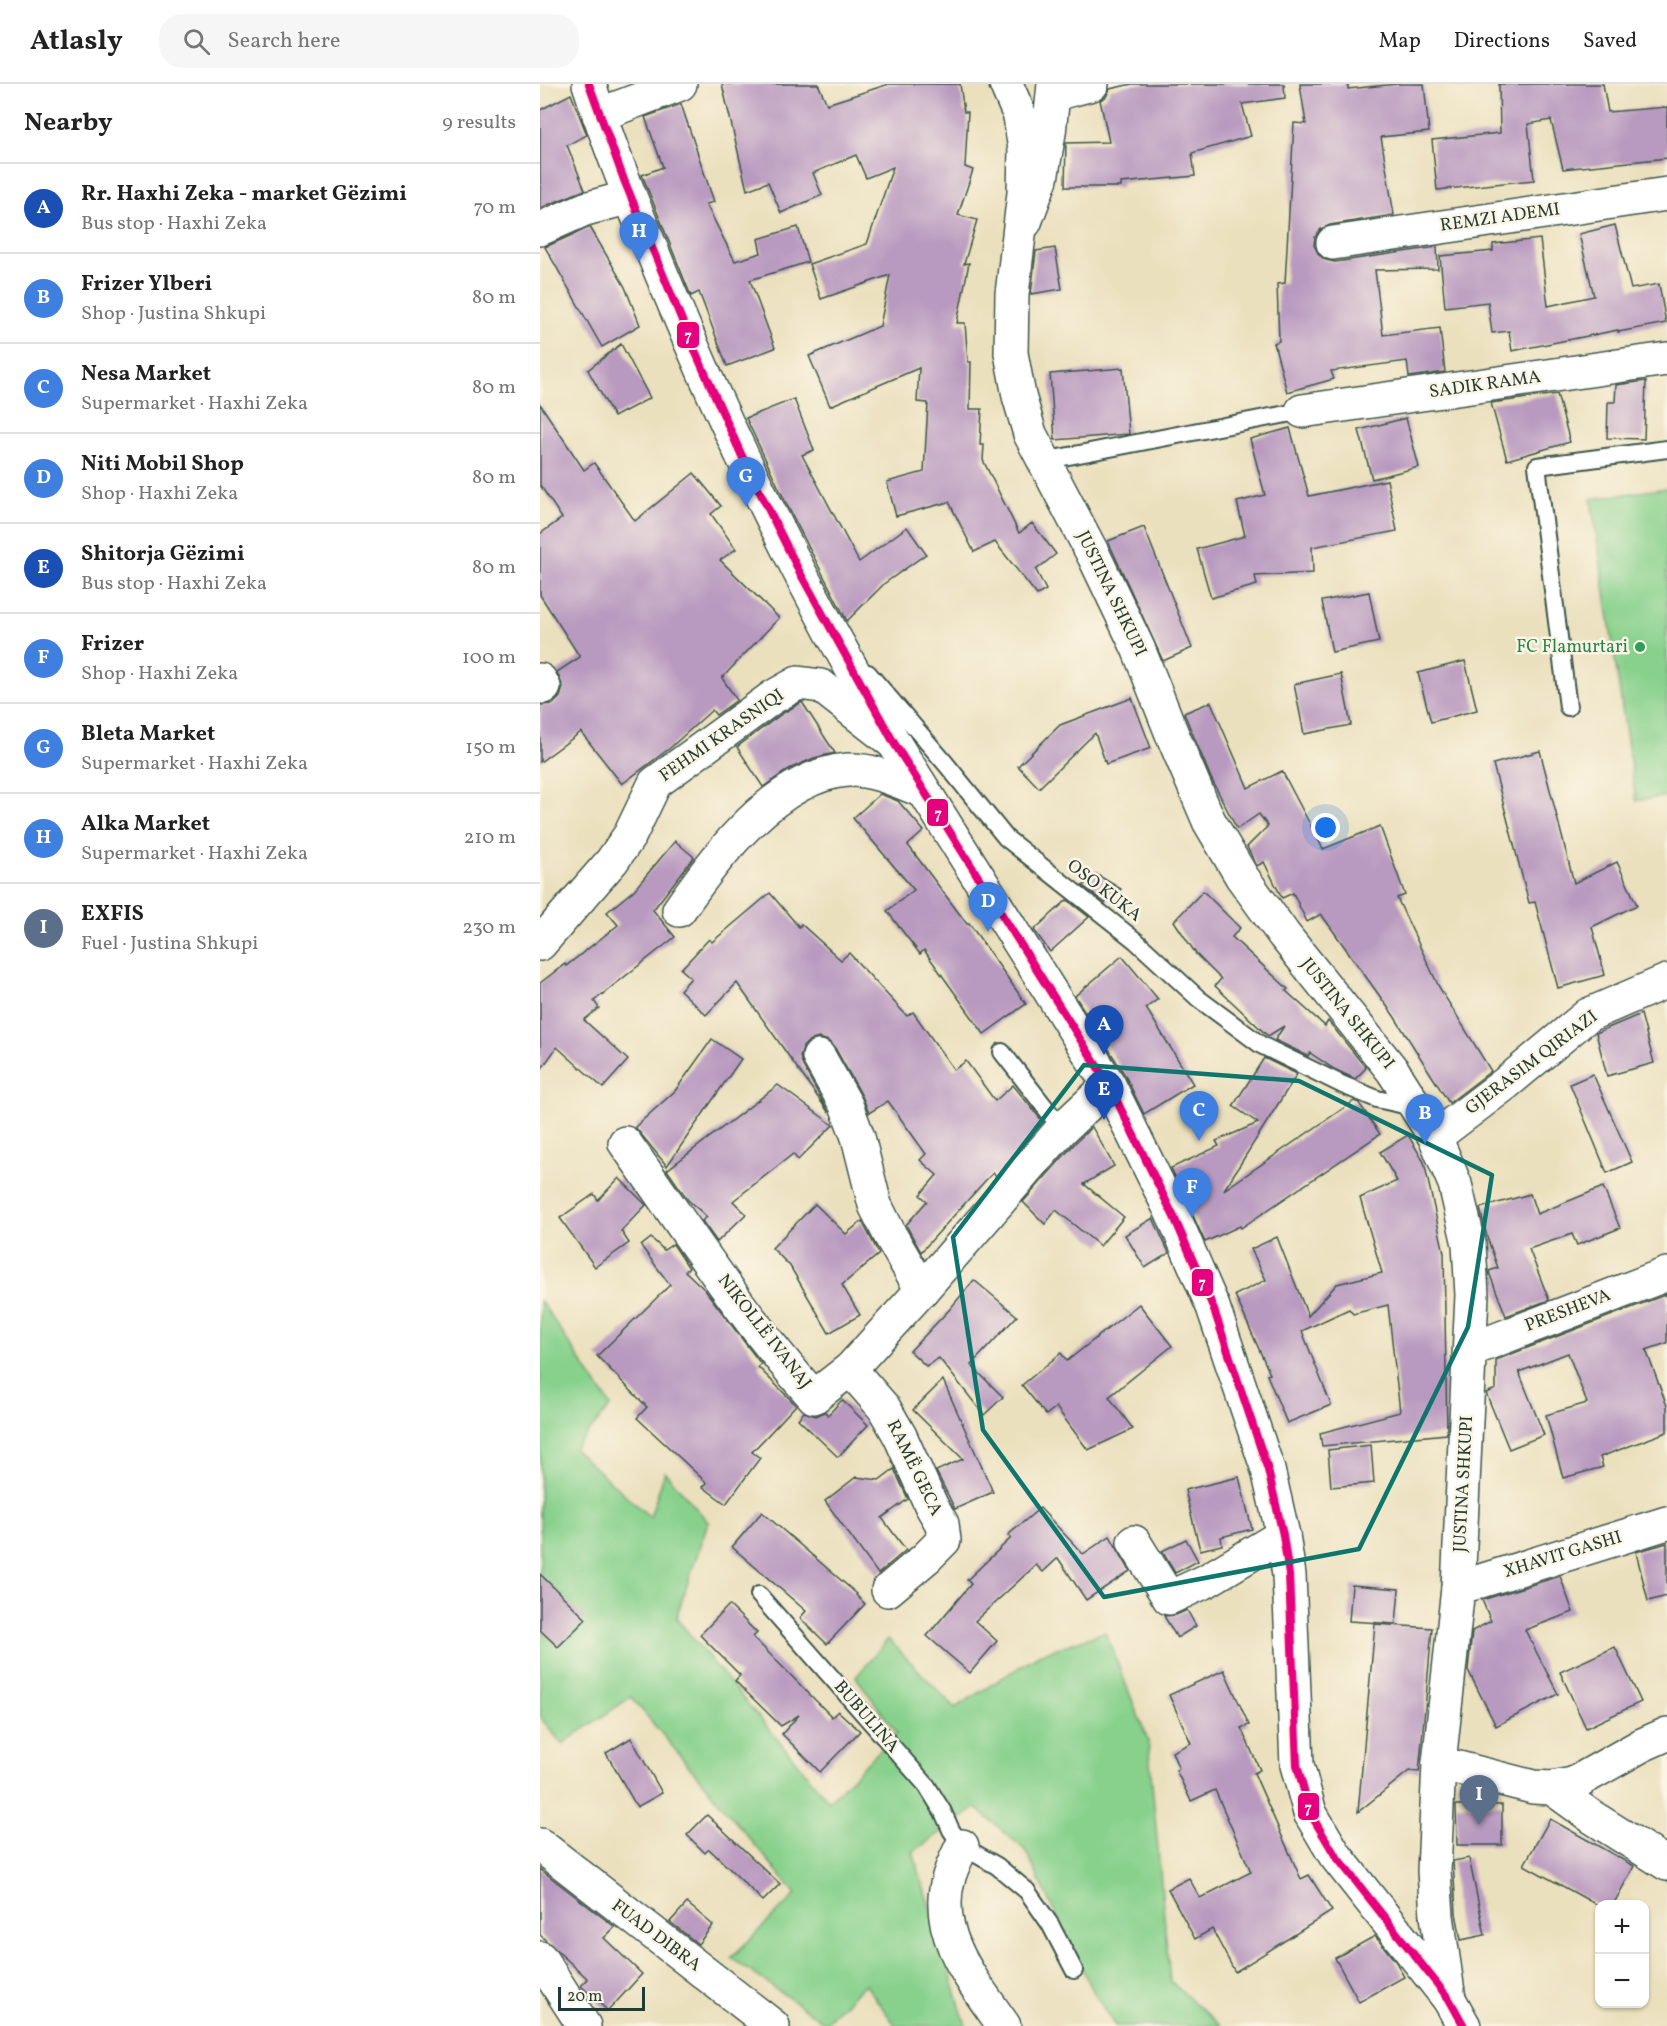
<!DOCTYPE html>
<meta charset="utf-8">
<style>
:root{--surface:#fff;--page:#f6f6f6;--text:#222;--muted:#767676;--line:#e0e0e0;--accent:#c8321e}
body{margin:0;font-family:Vollkorn,serif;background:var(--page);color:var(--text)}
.controls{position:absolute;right:18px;bottom:18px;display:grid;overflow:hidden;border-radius:12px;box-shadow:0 2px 4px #0004}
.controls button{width:54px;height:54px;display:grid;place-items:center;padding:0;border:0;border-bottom:2px solid var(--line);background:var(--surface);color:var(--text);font:30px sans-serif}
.scale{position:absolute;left:18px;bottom:15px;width:87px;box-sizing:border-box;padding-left:6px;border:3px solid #1f3d34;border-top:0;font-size:16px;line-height:21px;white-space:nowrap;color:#1f3d34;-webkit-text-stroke:4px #fcf5e5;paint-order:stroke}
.you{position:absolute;left:786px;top:744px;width:21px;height:21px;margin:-15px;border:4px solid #fff;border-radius:50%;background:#1a73e8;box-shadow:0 0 0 9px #1a73e833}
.badge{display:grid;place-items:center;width:39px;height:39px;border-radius:50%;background:var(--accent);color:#fff;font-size:20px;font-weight:700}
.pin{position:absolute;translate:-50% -50px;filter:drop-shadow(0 2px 3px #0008)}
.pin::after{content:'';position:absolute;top:32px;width:21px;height:18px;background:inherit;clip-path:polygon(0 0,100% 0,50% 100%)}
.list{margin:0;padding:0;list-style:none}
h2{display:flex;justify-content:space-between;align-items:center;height:78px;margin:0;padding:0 24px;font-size:26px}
h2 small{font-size:20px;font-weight:400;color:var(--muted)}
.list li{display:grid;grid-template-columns:39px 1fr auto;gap:18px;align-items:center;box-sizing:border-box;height:90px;padding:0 24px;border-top:2px solid var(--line)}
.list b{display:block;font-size:22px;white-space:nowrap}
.list p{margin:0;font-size:20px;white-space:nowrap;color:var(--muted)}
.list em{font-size:20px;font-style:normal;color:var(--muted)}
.icon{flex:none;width:33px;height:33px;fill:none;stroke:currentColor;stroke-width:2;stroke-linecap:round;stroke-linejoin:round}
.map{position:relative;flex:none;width:1127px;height:1942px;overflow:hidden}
header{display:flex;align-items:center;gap:36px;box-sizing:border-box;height:84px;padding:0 30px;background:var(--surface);border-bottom:2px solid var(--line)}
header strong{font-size:28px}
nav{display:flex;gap:33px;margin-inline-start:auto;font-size:21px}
.search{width:420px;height:54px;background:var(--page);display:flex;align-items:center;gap:15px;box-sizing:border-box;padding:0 21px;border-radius:24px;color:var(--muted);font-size:22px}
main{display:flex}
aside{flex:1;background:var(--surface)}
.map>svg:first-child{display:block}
</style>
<header>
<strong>Atlasly</strong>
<div class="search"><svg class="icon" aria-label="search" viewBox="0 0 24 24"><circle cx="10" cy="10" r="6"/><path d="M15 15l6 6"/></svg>Search here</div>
<nav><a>Map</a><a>Directions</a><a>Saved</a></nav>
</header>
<main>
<aside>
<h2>Nearby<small>9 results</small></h2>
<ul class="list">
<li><span class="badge" style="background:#1a4fb4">A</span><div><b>Rr. Haxhi Zeka - market Gëzimi</b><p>Bus stop · Haxhi Zeka</p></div><em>70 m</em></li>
<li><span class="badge" style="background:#3f7fe0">B</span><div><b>Frizer Ylberi</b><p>Shop · Justina Shkupi</p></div><em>80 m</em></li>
<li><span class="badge" style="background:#3f7fe0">C</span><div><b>Nesa Market</b><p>Supermarket · Haxhi Zeka</p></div><em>80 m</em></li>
<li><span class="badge" style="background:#3f7fe0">D</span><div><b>Niti Mobil Shop</b><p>Shop · Haxhi Zeka</p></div><em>80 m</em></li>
<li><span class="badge" style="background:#1a4fb4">E</span><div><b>Shitorja Gëzimi</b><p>Bus stop · Haxhi Zeka</p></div><em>80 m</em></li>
<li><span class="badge" style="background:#3f7fe0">F</span><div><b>Frizer</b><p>Shop · Haxhi Zeka</p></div><em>100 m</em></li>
<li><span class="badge" style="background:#3f7fe0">G</span><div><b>Bleta Market</b><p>Supermarket · Haxhi Zeka</p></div><em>150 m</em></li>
<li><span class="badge" style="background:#3f7fe0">H</span><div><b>Alka Market</b><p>Supermarket · Haxhi Zeka</p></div><em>210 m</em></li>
<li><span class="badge" style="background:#5c6f8a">I</span><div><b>EXFIS</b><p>Fuel · Justina Shkupi</p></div><em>230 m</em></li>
</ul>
</aside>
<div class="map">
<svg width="1127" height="1942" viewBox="0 0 1127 1942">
<rect width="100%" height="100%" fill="#fcf5e5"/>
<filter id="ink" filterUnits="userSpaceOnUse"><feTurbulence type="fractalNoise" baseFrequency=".0167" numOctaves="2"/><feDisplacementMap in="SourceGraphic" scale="12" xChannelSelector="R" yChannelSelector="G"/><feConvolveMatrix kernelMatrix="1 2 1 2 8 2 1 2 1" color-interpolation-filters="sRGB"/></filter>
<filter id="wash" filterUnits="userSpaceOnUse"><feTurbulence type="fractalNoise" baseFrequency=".008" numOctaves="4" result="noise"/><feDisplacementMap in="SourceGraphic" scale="24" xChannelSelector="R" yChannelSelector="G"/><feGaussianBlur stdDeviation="1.35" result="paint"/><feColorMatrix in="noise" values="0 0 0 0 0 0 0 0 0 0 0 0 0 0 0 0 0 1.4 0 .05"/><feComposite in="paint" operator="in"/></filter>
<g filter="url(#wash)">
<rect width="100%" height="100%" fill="#ebe0be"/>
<!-- green -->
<g fill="#88d18d" stroke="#548760" stroke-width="1.5">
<polygon points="1127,404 1127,712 1096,717 1051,415"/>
<polygon points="0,1216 71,1322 34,1365 110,1433 125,1388 168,1438 136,1534 289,1717 357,1649 316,1593 348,1555 415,1624 500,1570 565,1548 608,1656 630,1897 681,1942 575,1942 555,1911 485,1766 436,1724 373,1768 426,1942 356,1942 325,1900 285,1939 191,1874 256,1810 91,1613 22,1660 0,1633"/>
</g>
<g id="blocks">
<!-- building -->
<g fill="#b899bf">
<polygon points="182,0 278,0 287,20 349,0 420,0 424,28 428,28 425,83 433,86 418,131 437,136 424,180 429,179 417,239 425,239 428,278 431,278 430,325 442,325 440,361 444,361 443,376 479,449 492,439 516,470 496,486 506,506 497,511 455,458 434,468 409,418 356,432 347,398 384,388 388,319 377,318 379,284 290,322 269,272 340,242 350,191 281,215 269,180 327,160 353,83 326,94 316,71 273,89 282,111 241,129 228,98 207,106"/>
<polygon points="592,0 744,0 745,14 702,20 711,52 652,69 655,92 581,99 581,103 525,103 526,59 569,58 560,16 566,13 570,5"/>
<polygon points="760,0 808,0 808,5 857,0 884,0 889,48 841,53 854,131 790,141 781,145 775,153 774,161 779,171 786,176 795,178 897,163 898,185 835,186 843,251 900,244 905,288 869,293 867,277 791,287 794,295 747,308 734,259 739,257 737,200 745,199 754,39 766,40"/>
<polygon points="959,0 1063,0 1068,28 1127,23 1127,74 1023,85 1011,36 988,40 994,96 897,106 892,56 960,49"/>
<polygon points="31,10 47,51 27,61 45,106 0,124 0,26"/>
<polygon points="141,20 174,118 166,120 195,177 221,169 218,155 258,143 268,178 210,196 235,264 187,282 159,208 151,212 102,91 123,83 105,33"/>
<polygon points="1075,141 1091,205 1119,200 1126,239 1078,248 1078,246 972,267 969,247 952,249 948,218 905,223 900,172 953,167 953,160 1000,155 1008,222 1054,212 1039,150"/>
<polygon points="50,143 85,203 100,241 62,263 5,163"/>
<polygon points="515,164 522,205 491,210 496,167"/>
<polygon points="81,260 110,314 74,333 48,286"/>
<polygon points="583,284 589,350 515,356 510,290"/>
<polygon points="1106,297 1104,355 1067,354 1068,318 1075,318 1076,301"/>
<polygon points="1017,310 1030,358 967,376 951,319"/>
<polygon points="254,315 274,366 262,371 319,478 367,443 386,470 345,499 307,537 247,421 206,334"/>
<polygon points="0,320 44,386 54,379 95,437 154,389 181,422 171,430 196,465 180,476 239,534 182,594 197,616 176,631 172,626 130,664 82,700 41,648 0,678 0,621 13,620 20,613 23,603 17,588 40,573 0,511 0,450 22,434 0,401"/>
<polygon points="866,334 879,383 832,395 819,346"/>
<polygon points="750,344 769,412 847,396 857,447 772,463 773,489 715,492 717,501 671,514 657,465 705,452 697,418 725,411 710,355"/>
<polygon points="604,443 652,564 623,577 568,457"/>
<polygon points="829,508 839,558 792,568 782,517"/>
<polygon points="925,577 937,626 891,638 878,589"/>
<polygon points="801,590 811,641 764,650 754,600"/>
<polygon points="592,614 611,664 566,680 555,649 499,704 478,682 520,641"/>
<polygon points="262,618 295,669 274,674 249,685 223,703 197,663 243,629"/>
<polygon points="671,618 708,704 742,687 783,765 840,742 865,811 857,814 899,903 951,987 909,1019 854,932 781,830 767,838 753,809 742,814 724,778 717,782 707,763 728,742 719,730 697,745 671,694 644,629"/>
<polygon points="1000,667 1034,799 1077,778 1097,821 1052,843 1065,891 1018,904 995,818 989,819 953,680"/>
<polygon points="340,710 358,717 384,747 368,761 427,840 429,839 486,920 444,950 384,866 380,870 347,827 374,806 313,734"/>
<polygon points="135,757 154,773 113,826 135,853 54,917 59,924 44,936 88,976 63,1004 17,963 0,987 0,899 25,880 26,882 78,841 67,828 94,806"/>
<polygon points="556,790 581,805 565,819 543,802"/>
<polygon points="663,807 700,844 692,853 748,905 746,907 785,942 788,937 793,943 826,984 815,995 794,985 770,969 768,972 735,956 744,942 728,952 675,902 681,895 656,870 634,837"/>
<polygon points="230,809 259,843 261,840 301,876 309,869 367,932 373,928 414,986 426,977 455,1017 473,1001 503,1038 456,1092 453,1089 445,1097 381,1168 366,1141 387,1117 380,1111 397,1091 380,1076 386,1070 348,1017 329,1029 322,1012 295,964 288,957 279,954 269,957 263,963 260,973 263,982 289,1029 197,899 166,931 140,906 151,894 141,885 169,855 172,858"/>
<polygon points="527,816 549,833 510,868 494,846"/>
<polygon points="582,872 618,915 606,924 653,1000 604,1030 585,991 535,912"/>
<polygon points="1101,930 1114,979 1067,992 1056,949"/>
<polygon points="172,955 201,975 127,1082 95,1043 135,1007"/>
<polygon points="724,974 757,990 684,1106 814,1017 819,1019 840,1050 701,1144 700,1142 665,1158 631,1084 679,1062 676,1057 718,1039 693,1022"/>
<polygon points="1053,990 1092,1078 1067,1089 1030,1000"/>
<polygon points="238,1001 293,1041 258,1076 253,1070 193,1117 206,1130 177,1158 162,1137 167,1133 148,1116 127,1086"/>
<polygon points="552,1043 574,1082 544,1100 584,1133 560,1162 516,1126 505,1140 483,1118 536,1058"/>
<polygon points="868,1051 884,1078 904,1169 907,1350 782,1362 780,1349 860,1328 848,1221 813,1230 809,1225 762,1247 791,1321 747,1339 727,1291 730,1290 695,1211 726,1196 711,1165 737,1153 768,1232 797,1200 842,1189 820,1114 857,1097 840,1068"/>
<polygon points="79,1094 106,1121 81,1147 89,1159 55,1183 20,1134 54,1110 58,1116"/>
<polygon points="1063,1103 1080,1144 1037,1161 1032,1150 989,1165 1009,1216 966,1232 950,1191 949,1187 958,1184 947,1153 940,1124 990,1110 997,1130"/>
<polygon points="275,1120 306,1150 322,1137 339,1170 302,1201 320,1231 289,1249 250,1182 232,1164"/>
<polygon points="613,1134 629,1169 605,1184 585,1151"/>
<polygon points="111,1154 124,1166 133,1160 149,1184 145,1187 165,1206 221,1280 218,1283 256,1321 212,1368 220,1374 186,1420 163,1403 167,1399 97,1334 107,1323 57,1272 130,1201 101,1162"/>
<polygon points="434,1196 477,1232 431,1281 463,1313 444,1331 399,1274 386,1282 370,1267 409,1226"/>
<polygon points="1127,1210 1127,1259 1106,1266 1127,1322 1127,1348 1060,1373 1063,1383 1023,1394 1006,1331 1047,1319 1028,1269 979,1288 1004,1351 969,1365 946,1309 956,1305 956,1276"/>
<polygon points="599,1220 632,1262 569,1313 593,1345 548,1366 516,1323 506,1331 482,1301 521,1269 527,1277"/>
<polygon points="403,1296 453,1408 415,1425 396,1387 423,1375 373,1326"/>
<polygon points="302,1316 328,1341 298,1373 258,1335 264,1328 276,1332 285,1328 288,1331"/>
<polygon points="831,1361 834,1399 791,1403 788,1366"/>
<polygon points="354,1385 368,1415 342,1434 366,1466 338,1490 285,1417 316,1393 339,1396"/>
<polygon points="699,1393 712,1445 681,1453 682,1461 660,1466 645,1406"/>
<polygon points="500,1424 543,1470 570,1452 590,1487 546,1516 518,1474 503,1488 496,1481 435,1537 457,1557 430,1589 387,1552 431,1500 427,1496 471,1454 468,1451"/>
<polygon points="222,1428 317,1510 316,1511 325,1520 287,1560 260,1534 266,1527 192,1463"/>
<polygon points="646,1455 658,1477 635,1489 622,1467"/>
<polygon points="1127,1459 1127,1512 1108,1517 1096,1468"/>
<polygon points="0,1490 46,1535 18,1563 0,1546"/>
<polygon points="1020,1492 1033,1528 985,1546 1018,1610 956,1642 928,1586 932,1547 951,1537 942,1516"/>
<polygon points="812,1501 859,1505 856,1540 809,1537"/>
<polygon points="189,1521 217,1549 213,1553 292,1633 298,1627 320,1647 280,1688 242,1650 259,1631 241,1642 195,1597 200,1591 160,1551"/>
<polygon points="647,1526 656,1542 637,1554 624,1532 636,1531"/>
<polygon points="835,1540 892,1544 886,1614 879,1688 869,1687 818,1728"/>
<polygon points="1075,1563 1101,1618 1046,1644 1020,1588"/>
<polygon points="684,1586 709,1641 701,1644 720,1686 714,1689 761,1795 769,1791 792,1827 695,1888 672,1845 655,1855 628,1805 649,1794 660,1814 711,1788 675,1706 651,1717 636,1686 639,1685 632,1668 651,1659 629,1611"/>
<polygon points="91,1654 122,1709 97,1723 66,1669"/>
<polygon points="916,1721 962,1721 962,1761 917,1761"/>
<polygon points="167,1731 240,1800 223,1817 169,1765 165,1769 147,1751"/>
<polygon points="1010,1735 1094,1782 1073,1821 1057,1821 984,1781"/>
<polygon points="929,1774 945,1851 921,1856 916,1829 913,1777"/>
<polygon points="0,1785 75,1843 64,1854 102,1890 68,1927 41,1902 48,1895 0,1851"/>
<polygon points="147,1819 173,1841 158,1860 130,1838"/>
<polygon points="835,1852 856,1878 864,1893 819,1918 795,1874"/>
</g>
</g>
</g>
<g filter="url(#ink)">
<use href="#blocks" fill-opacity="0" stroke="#3e5549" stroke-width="1.5"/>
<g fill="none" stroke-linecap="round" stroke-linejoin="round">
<!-- service casing -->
<g stroke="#3e5549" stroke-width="20">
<g id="service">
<polyline points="503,377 762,327"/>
<polyline points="328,589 406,680 466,754 596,857 659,915 721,961 803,1001 837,1015 873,1023"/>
<polyline points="1028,623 997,382 1127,365"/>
<polyline points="462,968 522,1045"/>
<polyline points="219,1511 387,1702 403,1728 411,1746 422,1762 457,1782 487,1807 510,1840 534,1886"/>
</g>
</g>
<!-- minor casing -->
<g stroke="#3e5549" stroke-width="36">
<g id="minor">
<polyline points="514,10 552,0"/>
<polyline points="59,31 140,0"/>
<polyline points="485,138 501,95 509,49 514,0"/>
<polyline points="0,145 45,125 90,113"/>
<polyline points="793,159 1127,110"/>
<polyline points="762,327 1127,275"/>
<polyline points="0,596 4,603"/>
<path d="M139,826C176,772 237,691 308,686C334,685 360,698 383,707"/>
<polyline points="0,860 72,777 90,751 115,699 233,613 258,599 281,602 354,659"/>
<polyline points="279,973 306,1021 318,1053 335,1121 350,1151 382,1206"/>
<polyline points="895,1053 965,1000 1048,931 1127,897"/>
<path d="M85,1059C145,1143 205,1237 274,1313L310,1285L382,1206L522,1045L569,1001"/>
<polyline points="930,1266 1127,1190"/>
<polyline points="310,1285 344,1324 360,1352 391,1421 402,1440 404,1456 386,1474 348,1506"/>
<polyline points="594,1458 629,1514 666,1497 743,1451"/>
<polyline points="918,1504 1127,1439"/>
<polyline points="1012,1704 1052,1733 1127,1780"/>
<polyline points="0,1761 233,1942"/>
<path d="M422,1762C417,1773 411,1784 408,1796C393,1851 435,1900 464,1942"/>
<polyline points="0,1874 44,1942"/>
</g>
</g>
<!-- tertiary casing -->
<g stroke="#3e5549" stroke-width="36">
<g id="tertiary">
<path d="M49,0C70,65 96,128 122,191C189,353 265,508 354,659L569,1001L634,1133L673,1223L728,1386L743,1451L749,1491L757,1681L770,1729L795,1771L909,1915L924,1942"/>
<polyline points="466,0 480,32 485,66 484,109 472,210 471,269 479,312 490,350 554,472 598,564 632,650 669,737 702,793 744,851 853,987 895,1053 915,1100 929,1160 932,1211 918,1504 899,1679 894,1787 897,1832 909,1915"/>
<polyline points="899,1679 993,1703 1012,1704 1033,1700 1102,1661 1127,1650"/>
</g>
</g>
<!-- service -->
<use href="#service" stroke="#fff" stroke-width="16"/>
<!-- minor -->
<use href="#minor" stroke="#fff" stroke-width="33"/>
<!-- tertiary -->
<use href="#tertiary" stroke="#fff" stroke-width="33"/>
<!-- bus-1 casing -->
<g stroke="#fcf5e5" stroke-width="12">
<polyline id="bus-1" points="49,0 84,96 148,251 201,370 259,487 354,659 569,1001 634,1133 673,1223 728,1386 743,1451 749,1491 757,1681 770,1729 795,1771 909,1915 924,1942"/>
</g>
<!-- bus-1 -->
<use href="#bus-1" stroke="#e5007d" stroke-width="8"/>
</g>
</g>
<!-- marked area -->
<path fill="none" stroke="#0f766e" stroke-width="4.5" stroke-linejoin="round" d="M544,981L759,997L952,1091L928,1243L819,1465L564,1513L443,1346L413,1153Z"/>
<!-- markers -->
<circle fill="#2e9e5b" stroke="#fcf5e5" stroke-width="2" cx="1100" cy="563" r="6"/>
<g text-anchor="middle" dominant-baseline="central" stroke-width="5" stroke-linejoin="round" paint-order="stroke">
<!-- street labels -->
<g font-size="18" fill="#1f3d34" stroke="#fcf5e5">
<text transform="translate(960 134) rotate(-8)">REMZI ADEMI</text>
<text transform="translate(945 301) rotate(-8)">SADIK RAMA</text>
<text transform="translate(571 510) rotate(64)">JUSTINA SHKUPI</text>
<text transform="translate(182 652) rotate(-35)">FEHMI KRASNIQI</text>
<text transform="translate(564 807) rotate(38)">OSO KUKA</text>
<text transform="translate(807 930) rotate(51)">JUSTINA SHKUPI</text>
<text transform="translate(992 979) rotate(-37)">GJERASIM QIRIAZI</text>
<text transform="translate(1028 1227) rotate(-21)">PRESHEVA</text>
<text transform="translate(224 1248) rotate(52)">NIKOLLË IVANAJ</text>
<text transform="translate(374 1384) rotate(64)">RAMË GECA</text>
<text transform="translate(924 1400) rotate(-87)">JUSTINA SHKUPI</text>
<text transform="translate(1023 1471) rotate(-17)">XHAVIT GASHI</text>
<text transform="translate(326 1633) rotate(49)">BUBULINA</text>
<text transform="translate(116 1852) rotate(37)">FUAD DIBRA</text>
</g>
<!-- leisure labels -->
<g font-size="18" fill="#27864d" stroke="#fcf5e5" text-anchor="end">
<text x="1088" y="563">FC Flamurtari</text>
</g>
</g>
<g stroke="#fcf5e5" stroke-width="2">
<rect x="136" y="237" width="24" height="28" rx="6" fill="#e5007d"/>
<rect x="386" y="714" width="23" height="29" rx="6" fill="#e5007d"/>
<rect x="651" y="1184" width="23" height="29" rx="6" fill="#e5007d"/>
<rect x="757" y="1708" width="23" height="29" rx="6" fill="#e5007d"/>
</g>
<g font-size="16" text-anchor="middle" font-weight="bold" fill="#fff">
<text x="148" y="257">7</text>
<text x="398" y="735">7</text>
<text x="662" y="1204">7</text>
<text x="768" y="1729">7</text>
</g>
</svg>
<div class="controls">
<button>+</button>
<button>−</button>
</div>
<div class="scale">20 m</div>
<div class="you"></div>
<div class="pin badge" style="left:564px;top:971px;background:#1a4fb4">A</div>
<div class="pin badge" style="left:885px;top:1060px;background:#3f7fe0">B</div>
<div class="pin badge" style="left:659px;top:1057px;background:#3f7fe0">C</div>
<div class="pin badge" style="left:448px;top:848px;background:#3f7fe0">D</div>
<div class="pin badge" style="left:564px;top:1036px;background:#1a4fb4">E</div>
<div class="pin badge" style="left:652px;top:1134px;background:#3f7fe0">F</div>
<div class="pin badge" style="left:206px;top:423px;background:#3f7fe0">G</div>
<div class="pin badge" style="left:99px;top:178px;background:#3f7fe0">H</div>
<div class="pin badge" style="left:939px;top:1741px;background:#5c6f8a">I</div>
</div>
</main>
